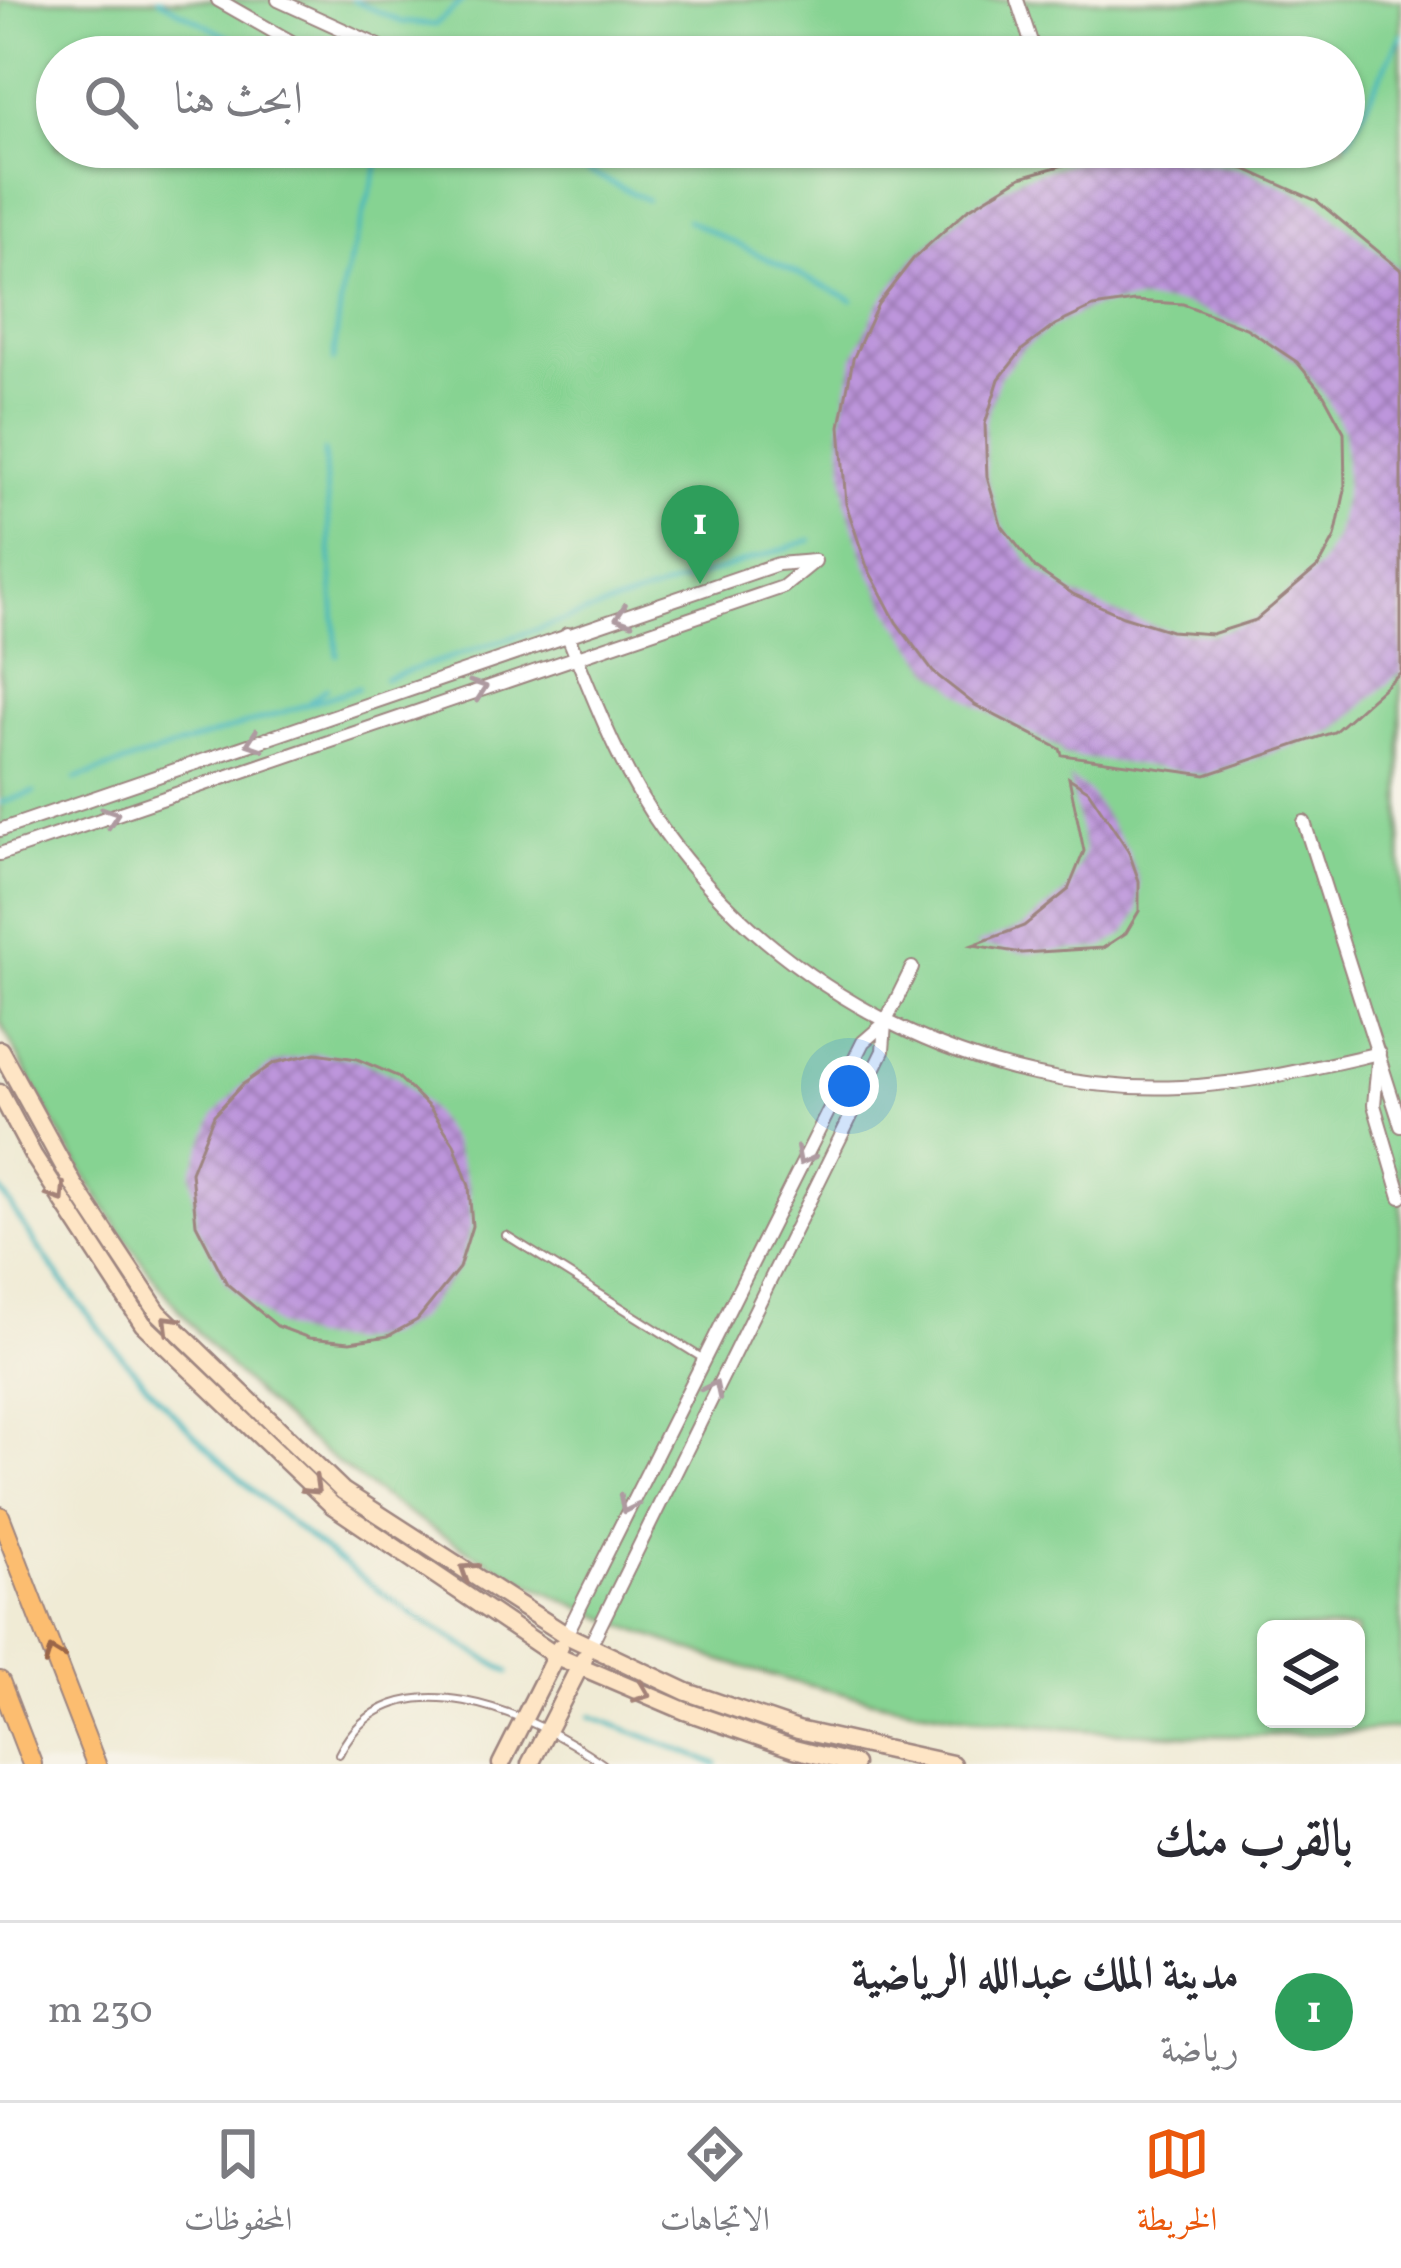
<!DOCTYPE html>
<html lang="ar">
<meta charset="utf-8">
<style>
:root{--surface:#fff;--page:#f2f2f3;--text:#2b2b33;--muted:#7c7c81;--line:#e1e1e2;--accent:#ea580c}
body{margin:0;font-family:Vollkorn,Amiri,serif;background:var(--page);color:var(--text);direction:rtl}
.controls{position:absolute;right:36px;bottom:36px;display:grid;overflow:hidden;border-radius:18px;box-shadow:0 3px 9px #0004}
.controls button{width:108px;height:108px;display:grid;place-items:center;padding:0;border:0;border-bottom:3px solid var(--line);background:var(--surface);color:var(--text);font:60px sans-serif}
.you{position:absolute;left:849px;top:1086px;width:42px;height:42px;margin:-30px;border:9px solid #fff;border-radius:50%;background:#1a73e8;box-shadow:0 0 0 18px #1a73e833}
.badge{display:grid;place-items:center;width:78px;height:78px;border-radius:50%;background:var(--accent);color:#fff;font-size:39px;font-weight:700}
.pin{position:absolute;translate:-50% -99px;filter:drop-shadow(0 3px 6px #0008)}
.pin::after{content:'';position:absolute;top:63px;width:42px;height:36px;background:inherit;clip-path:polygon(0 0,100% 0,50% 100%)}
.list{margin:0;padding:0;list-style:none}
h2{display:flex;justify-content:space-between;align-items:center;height:156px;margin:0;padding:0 48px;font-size:51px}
h2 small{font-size:39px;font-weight:400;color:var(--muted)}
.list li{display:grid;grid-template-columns:78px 1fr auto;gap:36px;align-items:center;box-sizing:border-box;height:180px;padding:0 48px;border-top:3px solid var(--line)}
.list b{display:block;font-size:45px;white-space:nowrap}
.list p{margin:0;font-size:39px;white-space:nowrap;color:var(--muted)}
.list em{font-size:39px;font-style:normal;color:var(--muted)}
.icon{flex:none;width:66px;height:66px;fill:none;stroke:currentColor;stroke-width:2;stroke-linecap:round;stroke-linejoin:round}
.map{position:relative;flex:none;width:1401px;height:1764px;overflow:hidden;direction:ltr}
.search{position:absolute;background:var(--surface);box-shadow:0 3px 9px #0004;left:36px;right:36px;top:36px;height:132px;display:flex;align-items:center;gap:30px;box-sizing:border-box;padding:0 42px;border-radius:66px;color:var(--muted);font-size:45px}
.sheet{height:336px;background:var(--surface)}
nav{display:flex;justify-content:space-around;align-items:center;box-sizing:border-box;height:168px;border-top:3px solid var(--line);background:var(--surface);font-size:33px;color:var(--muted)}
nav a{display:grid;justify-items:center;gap:6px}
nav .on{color:var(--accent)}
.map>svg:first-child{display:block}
</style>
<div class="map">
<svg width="1401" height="1764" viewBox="0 0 1401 1764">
<defs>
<pattern id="building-cross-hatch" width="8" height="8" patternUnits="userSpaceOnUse" patternTransform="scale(3)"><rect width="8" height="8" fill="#bd96dc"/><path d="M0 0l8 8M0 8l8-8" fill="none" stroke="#9c7ab3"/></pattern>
</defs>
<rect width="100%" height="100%" fill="#f7f3e8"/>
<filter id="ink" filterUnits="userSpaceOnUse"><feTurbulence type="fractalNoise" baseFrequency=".00833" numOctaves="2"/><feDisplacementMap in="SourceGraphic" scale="24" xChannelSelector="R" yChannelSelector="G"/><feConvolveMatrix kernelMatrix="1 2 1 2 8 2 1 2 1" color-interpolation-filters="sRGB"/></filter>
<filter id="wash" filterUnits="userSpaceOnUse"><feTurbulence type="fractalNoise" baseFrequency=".004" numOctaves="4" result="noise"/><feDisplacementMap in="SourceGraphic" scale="48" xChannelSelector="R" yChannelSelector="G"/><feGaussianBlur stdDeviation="2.7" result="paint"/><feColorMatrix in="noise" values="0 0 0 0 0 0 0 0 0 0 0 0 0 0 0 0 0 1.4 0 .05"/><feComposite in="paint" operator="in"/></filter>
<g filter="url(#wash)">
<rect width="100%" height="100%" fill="#f0ebd5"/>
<!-- green -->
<path fill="#86d392" stroke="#68795e" stroke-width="3" fill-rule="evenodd" d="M0,0H1401V1728C999,1764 554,1677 256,1393C146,1289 67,1155 0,1021ZM57,57H1344V147H57ZM1266,1629H1356V1719H1266Z"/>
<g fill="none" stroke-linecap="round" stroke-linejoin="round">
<!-- stream -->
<g stroke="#47b7bd" stroke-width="4.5">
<polyline points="159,0 266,57"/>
<polyline points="353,0 401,22 435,25 463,0"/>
<polyline points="1348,141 1401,35"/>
<polyline points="538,147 647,200"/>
<polyline points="687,220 852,300"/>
<polyline points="333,361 343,285 377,168 377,147"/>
<polyline points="324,451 337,655"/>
<polyline points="384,679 811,540"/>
<polyline points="308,703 327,688"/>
<polyline points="75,779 358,688"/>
<polyline points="0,803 34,792"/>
<path d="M0,1189C126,1392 300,1556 509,1672"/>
<polyline points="591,1716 717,1764"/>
</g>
</g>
<g id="blocks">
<!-- building -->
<g fill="url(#building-cross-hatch)" fill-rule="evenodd">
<path d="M1160,155L1245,169L1317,201L1401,270V672L1334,732L1206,775L1062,755L1060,749L975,705L933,672L896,622L867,567L846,504L840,426L853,359L878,304L913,259L967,210L1021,177L1085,159ZM1134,301L1183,304L1246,328L1297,362L1324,395L1344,432L1345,490L1335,537L1319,566L1256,620L1212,634L1171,631L1123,616L1073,594L1035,568L1001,525L987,477L985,424L999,379L1023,349L1055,325L1093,307Z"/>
<polygon points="1069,778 1088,790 1128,850 1139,881 1139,911 1126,933 1103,948 1022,953 973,945 1024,926 1068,890 1084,851"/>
<polygon points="316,1053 357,1059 397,1076 430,1108 454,1144 469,1186 472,1226 459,1268 417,1320 388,1336 350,1342 309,1338 277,1326 227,1284 196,1224 191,1172 214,1115 242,1085 274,1063"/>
</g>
</g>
</g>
<g filter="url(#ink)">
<use href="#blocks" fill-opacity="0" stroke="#9d8580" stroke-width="3"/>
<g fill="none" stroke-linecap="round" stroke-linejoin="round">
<!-- lane casing -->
<g stroke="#9d8580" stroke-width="10">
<g id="lane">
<polyline points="506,1235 702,1358"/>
<path d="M339,1754C391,1650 532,1713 603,1764"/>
</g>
</g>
<!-- street casing -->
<g stroke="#9d8580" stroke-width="16">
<g id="street">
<polyline points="218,0 318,57"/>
<polyline points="278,0 403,57"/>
<polyline points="1017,0 1036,57"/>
<path d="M567,634C595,701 620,771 663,830C780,993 980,1096 1181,1087C1249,1084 1313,1068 1379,1053"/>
<polyline points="1304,822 1401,1126"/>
<polyline points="0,830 778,564 814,561"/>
<polyline points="0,854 783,587 815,561"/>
<polyline points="1378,1061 1374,1105 1401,1197"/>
<polyline points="566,1635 863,1042 885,1023"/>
<polyline points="590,1646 883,1051 885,1023 912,968"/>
</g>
</g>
<!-- secondary casing -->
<g stroke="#9d8580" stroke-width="21">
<g id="secondary">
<polyline points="0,1050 74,1185 158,1312 343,1491 566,1635 687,1692 798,1730 952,1764"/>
<polyline points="0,1093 33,1155 143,1324 332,1505 556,1656 685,1711 794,1749 854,1764"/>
<polyline points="501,1764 560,1647"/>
<polyline points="530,1764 584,1658"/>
</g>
</g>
<!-- primary casing -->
<g stroke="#9d8580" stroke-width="22">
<g id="primary">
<polyline points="0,1516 96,1764"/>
<polyline points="0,1681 32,1764"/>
</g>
</g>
<!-- lane -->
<use href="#lane" stroke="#fff" stroke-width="6"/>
<!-- street -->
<use href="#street" stroke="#fff" stroke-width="12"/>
<!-- secondary -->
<use href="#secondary" stroke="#fee5c5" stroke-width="16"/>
<!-- primary -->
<use href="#primary" stroke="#fcbd6f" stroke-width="18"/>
</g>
<!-- one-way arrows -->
<defs><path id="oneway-chevron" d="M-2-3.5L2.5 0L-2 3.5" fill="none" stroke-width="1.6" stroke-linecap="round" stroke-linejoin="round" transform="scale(3)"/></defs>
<g stroke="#ae9aa0">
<use href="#oneway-chevron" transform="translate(623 616) rotate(162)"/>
<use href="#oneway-chevron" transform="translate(479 689) rotate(-19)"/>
<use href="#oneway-chevron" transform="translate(254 742) rotate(161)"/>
<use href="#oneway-chevron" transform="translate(111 816) rotate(-19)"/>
<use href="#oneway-chevron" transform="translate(804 1157) rotate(117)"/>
<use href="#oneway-chevron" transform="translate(713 1389) rotate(-64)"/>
<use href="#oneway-chevron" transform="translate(627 1505) rotate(116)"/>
</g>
<g stroke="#a48278">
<use href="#oneway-chevron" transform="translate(58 1194) rotate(57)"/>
<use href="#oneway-chevron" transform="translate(170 1323) rotate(-135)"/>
<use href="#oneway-chevron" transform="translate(313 1487) rotate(44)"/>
<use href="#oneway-chevron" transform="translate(468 1571) rotate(-147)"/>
<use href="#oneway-chevron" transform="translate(642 1693) rotate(22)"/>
</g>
<use stroke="#9a664a" href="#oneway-chevron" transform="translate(53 1655) rotate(-111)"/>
</g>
</svg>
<div class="controls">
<button><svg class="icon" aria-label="layers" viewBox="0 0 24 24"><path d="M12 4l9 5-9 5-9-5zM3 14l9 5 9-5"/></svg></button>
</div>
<div class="you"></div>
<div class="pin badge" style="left:700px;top:584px;background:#2e9e5b">1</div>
<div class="search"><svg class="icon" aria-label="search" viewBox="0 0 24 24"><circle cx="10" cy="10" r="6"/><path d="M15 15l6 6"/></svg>ابحث هنا</div>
</div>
<section class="sheet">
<h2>بالقرب منك<small></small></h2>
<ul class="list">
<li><span class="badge" style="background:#2e9e5b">1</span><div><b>مدينة الملك عبدالله الرياضية</b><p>رياضة</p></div><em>230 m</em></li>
</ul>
</section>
<nav>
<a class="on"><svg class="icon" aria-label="map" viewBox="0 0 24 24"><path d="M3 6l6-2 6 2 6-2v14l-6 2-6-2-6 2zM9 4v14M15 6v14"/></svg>الخريطة</a>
<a><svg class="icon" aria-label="directions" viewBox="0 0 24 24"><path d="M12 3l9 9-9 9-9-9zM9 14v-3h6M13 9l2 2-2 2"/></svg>الاتجاهات</a>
<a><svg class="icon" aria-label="saved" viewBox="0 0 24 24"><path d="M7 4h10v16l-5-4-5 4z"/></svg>المحفوظات</a>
</nav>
